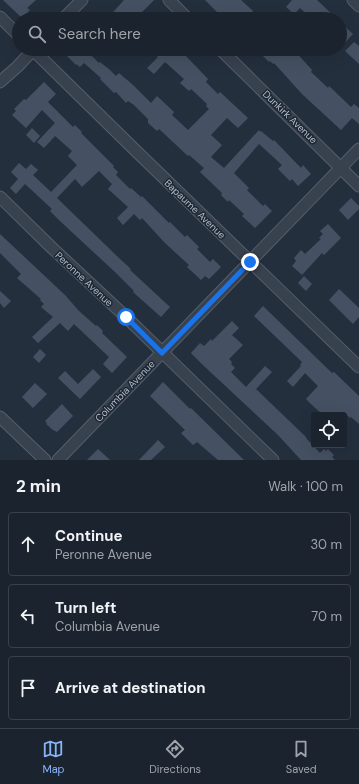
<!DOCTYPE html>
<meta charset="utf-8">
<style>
:root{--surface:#1b232e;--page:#242b36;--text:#f1f3f6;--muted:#a0a4aa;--line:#39404a;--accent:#8ab4f8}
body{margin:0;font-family:"DM Sans",sans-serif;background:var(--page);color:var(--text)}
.controls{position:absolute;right:12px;bottom:12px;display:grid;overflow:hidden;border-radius:4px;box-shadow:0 4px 16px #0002}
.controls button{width:36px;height:36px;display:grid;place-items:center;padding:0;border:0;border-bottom:1px solid var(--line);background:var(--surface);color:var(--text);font:20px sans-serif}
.stop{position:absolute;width:12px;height:12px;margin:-9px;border:3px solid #1a73e8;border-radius:50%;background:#fff}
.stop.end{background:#1a73e8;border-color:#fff;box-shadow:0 1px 4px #0008}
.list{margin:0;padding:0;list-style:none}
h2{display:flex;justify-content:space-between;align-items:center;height:52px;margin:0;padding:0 16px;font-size:17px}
h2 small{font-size:13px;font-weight:400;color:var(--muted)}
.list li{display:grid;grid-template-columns:26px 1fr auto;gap:12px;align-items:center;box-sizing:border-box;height:64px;margin:0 8px 8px;padding:0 8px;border:1px solid var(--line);border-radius:4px}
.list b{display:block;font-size:15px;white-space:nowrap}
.list p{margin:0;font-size:13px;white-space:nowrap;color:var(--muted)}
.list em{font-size:13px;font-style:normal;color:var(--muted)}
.icon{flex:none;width:22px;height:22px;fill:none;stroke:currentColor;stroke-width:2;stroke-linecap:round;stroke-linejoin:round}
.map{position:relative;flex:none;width:359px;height:460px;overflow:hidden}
.search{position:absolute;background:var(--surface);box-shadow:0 4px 16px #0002;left:12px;right:12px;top:12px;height:44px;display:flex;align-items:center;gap:10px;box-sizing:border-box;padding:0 14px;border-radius:22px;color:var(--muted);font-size:15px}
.sheet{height:268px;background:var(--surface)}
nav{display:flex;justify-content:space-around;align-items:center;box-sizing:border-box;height:56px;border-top:1px solid var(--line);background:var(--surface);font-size:11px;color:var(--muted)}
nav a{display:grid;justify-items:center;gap:2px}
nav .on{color:var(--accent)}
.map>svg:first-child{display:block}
</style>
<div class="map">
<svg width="359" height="460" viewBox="0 0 359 460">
<rect width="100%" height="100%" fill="#242f3e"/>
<!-- building -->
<g fill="#455162">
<polygon points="3,0 36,0 27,8 30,10 22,18"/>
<polygon points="124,0 154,0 141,13 147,19 107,19"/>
<polygon points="205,0 241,0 253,11 246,19 224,19"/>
<polygon points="292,0 317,0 337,19 312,19 300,8 294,14 286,7"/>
<polygon points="340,22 353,34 340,48"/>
<polygon points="354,42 359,46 359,64 345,51"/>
<polygon points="72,49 85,49 99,63 100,62 110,70 116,76 119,73 133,85 151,103 157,96 174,112 172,115 188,130 209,109 206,106 207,104 191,89 189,91 180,83 184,79 165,62 154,74 147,68 158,57 148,49 190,49 184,54 208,79 206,82 218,94 220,92 248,118 238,128 227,118 211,135 222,145 211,157 224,168 259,130 260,132 261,131 273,141 274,140 301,168 303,165 311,174 298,186 292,179 290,181 278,169 282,165 259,144 234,173 249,188 247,190 263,206 265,204 272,211 255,228 242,216 244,214 229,200 228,202 221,195 222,193 200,172 204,168 189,155 188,156 159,129 157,131 148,123 148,119 134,105 128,101 126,103 116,92 114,93 100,79 101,78 84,63 80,67 76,64 76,65 66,55"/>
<polygon points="256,49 293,49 312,70 311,72 328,88 329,86 351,107 354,104 359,108 359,124 352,118 341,130 302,94 274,63 273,64 270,61 269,62"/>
<polygon points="44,82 56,94 48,102 73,127 75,125 82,132 81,133 114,166 113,167 118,172 116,175 130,189 131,188 141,197 142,196 169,223 170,222 185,237 187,235 199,247 197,249 210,262 213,259 221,267 209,279 205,276 201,280 187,267 189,265 165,243 142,218 140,220 134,214 123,225 117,218 128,207 108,189 112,184 99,171 82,187 75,179 57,198 120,259 131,269 130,270 170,307 161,317 133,292 134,291 115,272 61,222 50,211 52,209 25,184 16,194 10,188 18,179 11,172 19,163 26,169 31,164 38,170 33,175 51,192 77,165 68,156 72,151 55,136 44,148 37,142 55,123 42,110 26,128 12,115 16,111 14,109 24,99 26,100"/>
<polygon points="32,128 40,136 34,143 26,135"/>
<polygon points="351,198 359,206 359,209 348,220 339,210"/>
<polygon points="328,224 341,238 324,255 322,253 302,275 292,266 296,261 294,258 301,250 305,254 321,239 319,238 323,234 320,231"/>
<polygon points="0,234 65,295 79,311 96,326 97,325 103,331 102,333 127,357 112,373 103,364 109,357 74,324 68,331 60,323 38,343 32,337 53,317 41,307 44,304 40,300 41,299 17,278 21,274 0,253"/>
<polygon points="304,276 312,284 306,291 298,283"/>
<polygon points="339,289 359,308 359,317 353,324 329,300"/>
<polygon points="0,291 11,301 4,308 0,303"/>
<polygon points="263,306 332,373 334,372 359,396 359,424 351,417 350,418 347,415 323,415 312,405 306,399 318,386 305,373 293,387 287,381 301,366 300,365 302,362 254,316"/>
<polygon points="232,321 239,328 232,335 243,345 229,359 232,362 231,364 235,368 231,372 246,387 265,366 272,372 256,389 306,437 306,438 320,453 324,449 326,451 328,449 334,455 332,457 335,460 301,460 278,435 205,367 191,353 200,343 204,346 211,339 212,341"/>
<polygon points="40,349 46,355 39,363 33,357"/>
<polygon points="93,369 101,377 80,399 58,378 65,371 78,384"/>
<polygon points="163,382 190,409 191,408 244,460 218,460 197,442 193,445 181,433 185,430 150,396"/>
<polygon points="35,383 47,394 33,408 22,397"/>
<polygon points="62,404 73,416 57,432 53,430 46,424 47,423 45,421"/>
<polygon points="158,440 165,447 151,460 139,460"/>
<polygon points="98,449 110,460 87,460"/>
</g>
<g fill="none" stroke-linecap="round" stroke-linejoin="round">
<!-- minor casing -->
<g stroke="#565f6c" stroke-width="13">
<g id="minor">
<polyline points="169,0 188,19"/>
<polyline points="353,0 359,6"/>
<polyline points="0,17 19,36"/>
<polyline points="63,19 82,0"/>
<polyline points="32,49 134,149 359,367"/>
<polyline points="220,49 359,186"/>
<polyline points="0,82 17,67 34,49"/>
<polyline points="0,197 50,246 126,317 273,460"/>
<polyline points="0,417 45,460"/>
<polyline points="58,460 359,149"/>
</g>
</g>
<!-- minor -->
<use href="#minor" stroke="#38414e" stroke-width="11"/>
</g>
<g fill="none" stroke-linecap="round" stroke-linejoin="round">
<!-- route -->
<polyline stroke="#1a73e8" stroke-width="5" points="126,317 162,353 250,262"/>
</g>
<g text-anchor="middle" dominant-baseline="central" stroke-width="3" stroke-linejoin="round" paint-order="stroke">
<!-- street labels -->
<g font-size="10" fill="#b4bcc9" stroke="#1d2633">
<text transform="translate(290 117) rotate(44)">Dunkirk Avenue</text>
<text transform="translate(195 209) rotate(44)">Bapaume Avenue</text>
<text transform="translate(84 279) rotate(43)">Peronne Avenue</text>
<text transform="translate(125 391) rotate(-46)">Columbia Avenue</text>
</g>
</g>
</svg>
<div class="controls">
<button><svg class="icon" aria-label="locate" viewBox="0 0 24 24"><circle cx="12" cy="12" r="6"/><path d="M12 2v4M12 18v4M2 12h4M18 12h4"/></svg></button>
</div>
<div class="stop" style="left:126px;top:317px"></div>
<div class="stop end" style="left:250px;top:262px"></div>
<div class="search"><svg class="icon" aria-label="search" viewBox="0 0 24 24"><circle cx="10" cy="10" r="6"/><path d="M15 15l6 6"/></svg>Search here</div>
</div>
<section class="sheet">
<h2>2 min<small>Walk · 100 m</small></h2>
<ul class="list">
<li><svg class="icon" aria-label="ahead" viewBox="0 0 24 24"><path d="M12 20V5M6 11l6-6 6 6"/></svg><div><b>Continue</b><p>Peronne Avenue</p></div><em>30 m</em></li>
<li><svg class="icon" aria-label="left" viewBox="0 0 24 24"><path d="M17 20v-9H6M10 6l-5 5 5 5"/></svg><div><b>Turn left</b><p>Columbia Avenue</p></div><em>70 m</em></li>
<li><svg class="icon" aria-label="arrive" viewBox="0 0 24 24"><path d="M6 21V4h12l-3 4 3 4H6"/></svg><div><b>Arrive at destination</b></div></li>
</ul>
</section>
<nav>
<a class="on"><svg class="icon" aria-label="map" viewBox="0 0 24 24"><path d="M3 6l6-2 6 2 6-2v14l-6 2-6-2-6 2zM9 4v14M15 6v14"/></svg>Map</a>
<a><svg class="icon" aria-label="directions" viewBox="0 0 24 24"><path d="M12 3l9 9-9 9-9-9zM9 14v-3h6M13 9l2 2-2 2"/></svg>Directions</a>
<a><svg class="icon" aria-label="saved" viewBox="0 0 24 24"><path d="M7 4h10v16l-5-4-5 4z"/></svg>Saved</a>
</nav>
